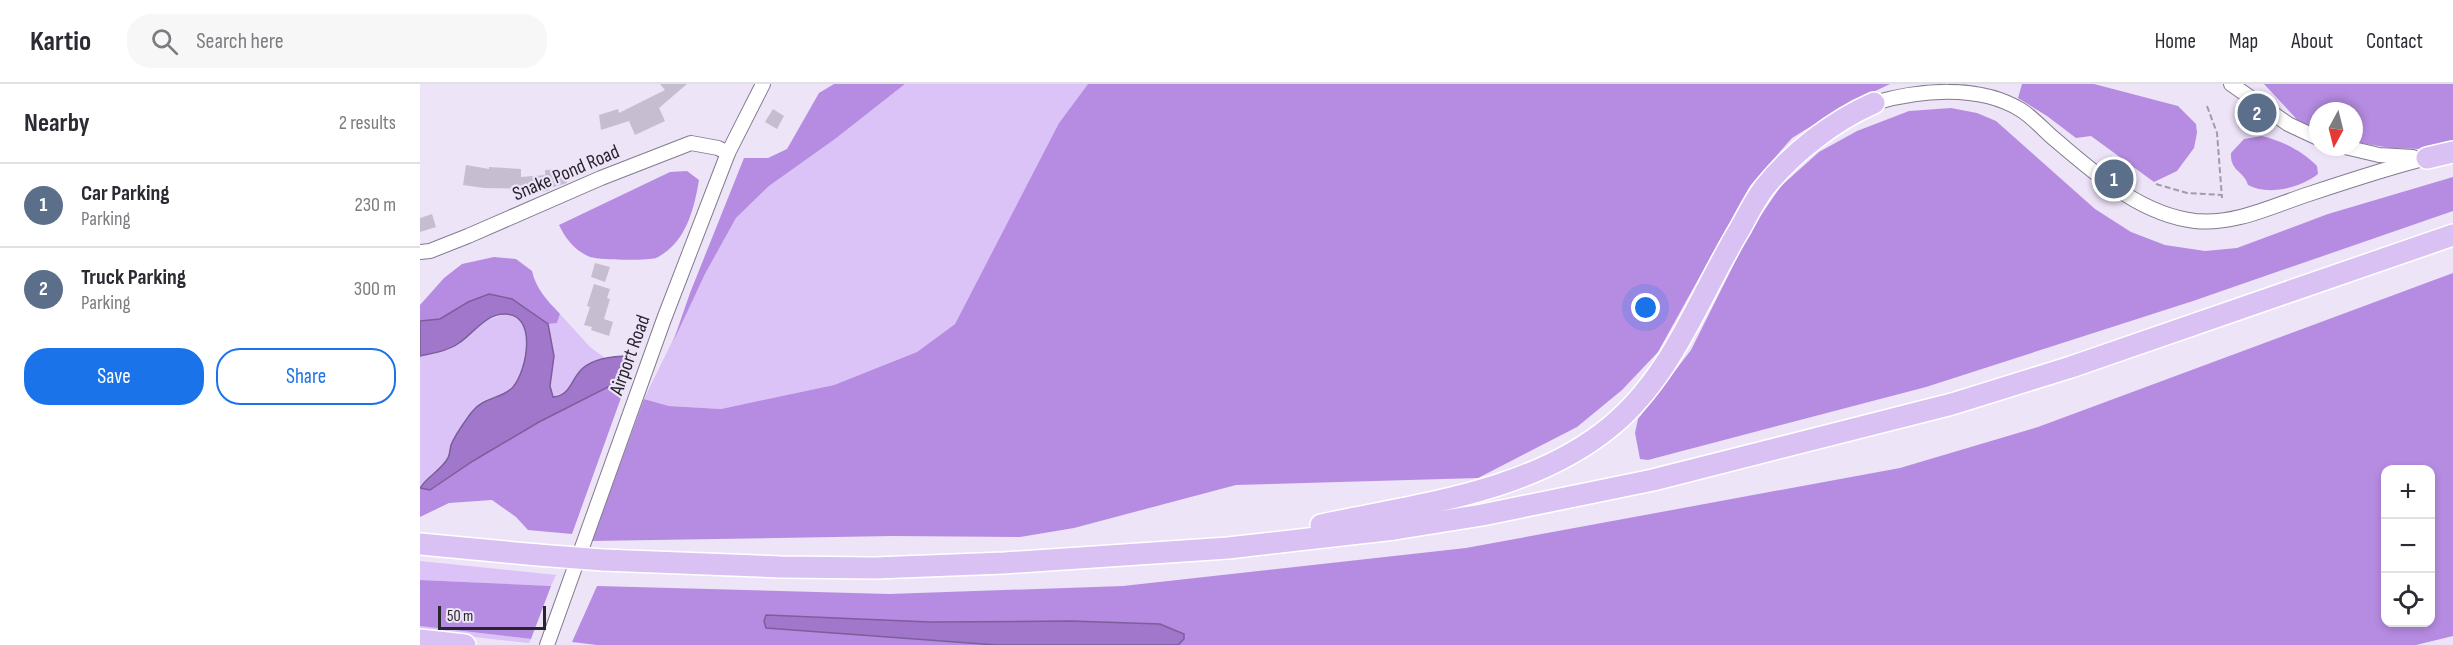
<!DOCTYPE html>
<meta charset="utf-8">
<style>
:root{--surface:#fff;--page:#f7f7f7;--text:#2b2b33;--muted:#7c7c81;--line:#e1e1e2;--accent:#1a73e8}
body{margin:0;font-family:"Sofia Sans Condensed",sans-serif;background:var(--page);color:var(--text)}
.controls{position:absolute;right:18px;bottom:18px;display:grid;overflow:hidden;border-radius:12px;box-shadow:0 3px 9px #0003}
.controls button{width:54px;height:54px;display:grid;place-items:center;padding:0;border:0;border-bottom:2px solid var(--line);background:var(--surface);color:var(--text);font:30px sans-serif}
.compass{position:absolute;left:1889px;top:18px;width:54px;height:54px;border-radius:50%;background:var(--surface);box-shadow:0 3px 9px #0003;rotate:187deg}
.scale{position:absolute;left:18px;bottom:15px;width:108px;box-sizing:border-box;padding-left:6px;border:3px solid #28252d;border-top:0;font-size:16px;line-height:21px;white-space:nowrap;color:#28252d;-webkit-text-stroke:4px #ede4f8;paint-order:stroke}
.you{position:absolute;left:1226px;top:224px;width:21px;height:21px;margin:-15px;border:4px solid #fff;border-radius:50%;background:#1a73e8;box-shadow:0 0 0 9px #1a73e833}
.badge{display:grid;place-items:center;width:39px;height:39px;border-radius:50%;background:var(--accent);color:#fff;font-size:20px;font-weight:700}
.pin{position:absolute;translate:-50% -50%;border:3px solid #fff;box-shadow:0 2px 6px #0006}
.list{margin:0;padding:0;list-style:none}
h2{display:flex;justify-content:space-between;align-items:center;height:78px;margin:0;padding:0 24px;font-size:26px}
h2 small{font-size:20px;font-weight:400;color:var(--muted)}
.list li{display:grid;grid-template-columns:39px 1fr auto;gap:18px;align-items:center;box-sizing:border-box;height:84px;padding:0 24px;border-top:2px solid var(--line)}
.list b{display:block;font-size:22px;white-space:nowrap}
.list p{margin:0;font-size:20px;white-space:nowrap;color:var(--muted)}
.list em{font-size:20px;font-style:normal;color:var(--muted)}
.actions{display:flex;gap:12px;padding:18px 24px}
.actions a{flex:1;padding:14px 0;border:2px solid var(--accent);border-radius:24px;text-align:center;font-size:21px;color:var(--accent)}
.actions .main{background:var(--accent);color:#fff}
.icon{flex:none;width:33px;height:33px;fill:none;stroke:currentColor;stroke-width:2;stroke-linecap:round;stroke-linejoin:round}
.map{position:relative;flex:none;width:2033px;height:561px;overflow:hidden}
header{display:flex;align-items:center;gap:36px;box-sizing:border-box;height:84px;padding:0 30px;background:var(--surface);border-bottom:2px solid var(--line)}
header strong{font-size:28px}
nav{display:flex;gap:33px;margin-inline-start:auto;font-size:21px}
.search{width:420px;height:54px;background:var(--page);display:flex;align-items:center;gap:15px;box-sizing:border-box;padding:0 21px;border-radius:24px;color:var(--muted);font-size:22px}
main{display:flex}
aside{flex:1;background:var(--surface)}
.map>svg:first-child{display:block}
</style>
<header>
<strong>Kartio</strong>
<div class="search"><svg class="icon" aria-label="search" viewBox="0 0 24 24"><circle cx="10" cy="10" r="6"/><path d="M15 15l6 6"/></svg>Search here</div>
<nav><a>Home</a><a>Map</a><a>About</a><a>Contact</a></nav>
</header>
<main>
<aside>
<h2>Nearby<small>2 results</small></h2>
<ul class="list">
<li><span class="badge" style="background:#5c6f8a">1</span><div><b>Car Parking</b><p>Parking</p></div><em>230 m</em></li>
<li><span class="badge" style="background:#5c6f8a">2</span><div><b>Truck Parking</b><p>Parking</p></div><em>300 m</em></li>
</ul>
<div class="actions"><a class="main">Save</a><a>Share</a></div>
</aside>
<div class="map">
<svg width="2033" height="561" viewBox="0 0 2033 561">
<rect width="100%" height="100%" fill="#ede4f8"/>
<!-- green -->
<g fill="#dbc2f7">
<polygon points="485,0 668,0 639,39 535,240 497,268 414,301 301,325 249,322 224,315 285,190 316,134 349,102 415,55"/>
<path d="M87,230L99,236L107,247L106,270L103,286L93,303L82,311L62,317L52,328L31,361L29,373L0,402V272C13,269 26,267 37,260C59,247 58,236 87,230Z"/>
<polygon points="140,230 170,263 185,274 165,282 148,307 132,313 130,302 134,272 128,240 137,239"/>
<polygon points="0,477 136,491 131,502 0,496"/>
<polygon points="0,542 111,555 109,559 0,547"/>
</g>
<!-- forest -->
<g fill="#b68ce2" fill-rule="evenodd">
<polygon points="414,0 485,0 415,55 349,102 316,134 285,190 253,258 270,209 324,74 348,74 367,65 399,9"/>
<polygon points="668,0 1470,0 1424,22 1372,54 1330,102 1238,268 1202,306 1157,343 1058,394 816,401 654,444 600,453 473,452 172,457 224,315 249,322 301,325 414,301 497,268 535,240 639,39"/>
<polygon points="1602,0 1674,0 1758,22 1776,40 1777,49 1774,64 1757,87 1734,98 1671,52 1656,54 1627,32 1598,14"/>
<polygon points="1844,0 2033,0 2033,58 2001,65 1971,64 1934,58 1934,27 1898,27 1898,47 1883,42"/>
<polygon points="1531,24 1557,29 1576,37 1675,125 1711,148 1745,161 1785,167 1817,164 1908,130 2033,93 2033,127 1773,217 1506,303 1228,376 1220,375 1215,349 1218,335 1271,266 1332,144 1361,102 1399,68 1437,47 1489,27"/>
<path d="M1842,52C1862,57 1883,67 1897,82L1898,90C1880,104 1848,112 1828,101C1824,86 1810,88 1811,69L1824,55Z"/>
<path d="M267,87L279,96C275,120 268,151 247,167C244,169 239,173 236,174C226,177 180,176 170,173C155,167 145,154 139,141L250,88Z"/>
<path d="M74,173L96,175L112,187C116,205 127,216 140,230L137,239L128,240L112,229L48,218L20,235L0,237V221L24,194L42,180Z"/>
<path d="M2033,189V552L1996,561H758L764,555L740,540L651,537L510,538L346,531V544L576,561H177L152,558L177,502L469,510L703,502L1046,464L1480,384L1618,343ZM1966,386H2010V538H1966Z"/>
<path d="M200,297L202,311L152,450L108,446L96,433L72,416L29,419L0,433V404L11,406C69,363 135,328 200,297Z"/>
<polygon points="0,496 131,502 111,555 0,542"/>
</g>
<!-- water -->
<g fill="#a077cb" stroke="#7c5e9c" stroke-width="1.5">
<path d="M69,210L92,215L128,240L134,272L130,302L133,313C151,312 151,294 163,284C175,274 195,272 210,272L211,281L200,297L119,338L53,377L10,406L0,404C7,393 21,386 28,374C30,370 30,365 31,361C36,349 44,339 51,329C65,311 81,316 93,303C107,287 118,230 85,230C65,230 54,249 39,259C28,267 13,269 0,272V237L20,235L48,218Z"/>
<polygon points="346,531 510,538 651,537 740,540 764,550 764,555 758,561 576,561 346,544 344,537"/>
</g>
<!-- building -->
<g fill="#c6bdd0">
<polygon points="240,0 267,0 239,24 245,37 215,51 209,37 181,46 179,31 198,25 199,29 245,6"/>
<polygon points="353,25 364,32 357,45 345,38"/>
<polygon points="46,81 69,85 69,83 101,85 101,93 125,91 125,86 146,85 147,99 130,104 128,107 117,108 117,105 64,104 43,101"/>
<polygon points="12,130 16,143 0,148 0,134"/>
<polygon points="175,179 190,183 185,198 171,193"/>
<polygon points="174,200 190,205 187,214 190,215 184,235 193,238 189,252 171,246 172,243 164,241 170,223 167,222"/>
</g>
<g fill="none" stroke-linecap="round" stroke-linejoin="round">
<!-- minor casing -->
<g stroke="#837b8d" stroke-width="16">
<g id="minor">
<polyline points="1811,0 1868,40 1898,54"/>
<path d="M1454,19C1499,6 1559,0 1601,26C1612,33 1622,44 1632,53C1674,88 1718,130 1775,137C1815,141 1852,122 1889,110C1928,97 1967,84 2007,74"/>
<polyline points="1925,63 1959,71 1993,73"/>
<polyline points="0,168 10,167 48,152 181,94 271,59 298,64 308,69"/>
<polyline points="127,561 244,235 308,69 343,0"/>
</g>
</g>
<!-- highway casing -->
<g stroke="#fff" stroke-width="24">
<g id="highway">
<polyline points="2007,74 2033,68"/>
<path d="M901,441C999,420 1111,408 1190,343C1253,292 1280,210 1321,143C1328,130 1335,116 1344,104C1372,69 1413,37 1454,19"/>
<polyline points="0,460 118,471"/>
<polyline points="183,476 361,483 455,484 584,479 808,464 975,445 1062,431 1233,396 1532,320 1651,283 2033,151"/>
<polyline points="0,556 45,561"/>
</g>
</g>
<!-- path -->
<g stroke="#a29bab" stroke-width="2" stroke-dasharray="6 3" stroke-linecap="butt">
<polyline points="1787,22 1797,49 1802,114"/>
<polyline points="1736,100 1767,109 1802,111"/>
</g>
<!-- minor -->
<use href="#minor" stroke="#fff" stroke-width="14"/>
<!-- highway -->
<use href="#highway" stroke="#d9c2f3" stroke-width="21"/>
<!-- highway-bridge casing -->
<g stroke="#fff" stroke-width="24" stroke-linecap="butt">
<polyline id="highway-bridge" points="118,471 183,476"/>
</g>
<!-- highway-bridge -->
<use href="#highway-bridge" stroke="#d9c2f3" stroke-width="21"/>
</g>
<g text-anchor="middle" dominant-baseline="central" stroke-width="4.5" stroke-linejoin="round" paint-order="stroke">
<!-- street labels -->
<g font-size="20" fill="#28252d" stroke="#ede4f8">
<text transform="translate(146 89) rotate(-23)">Snake Pond Road</text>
<text transform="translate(210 271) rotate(-70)">Airport Road</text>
</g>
</g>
</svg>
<div class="controls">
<button>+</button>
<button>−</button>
<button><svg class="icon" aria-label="locate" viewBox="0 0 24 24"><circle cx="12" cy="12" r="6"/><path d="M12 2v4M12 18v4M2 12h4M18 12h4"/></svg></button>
</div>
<svg class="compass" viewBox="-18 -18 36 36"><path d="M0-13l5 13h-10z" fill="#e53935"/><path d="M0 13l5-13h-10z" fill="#7c7c81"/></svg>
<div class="scale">50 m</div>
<div class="you"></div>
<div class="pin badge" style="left:1694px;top:95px;background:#5c6f8a">1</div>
<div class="pin badge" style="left:1837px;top:29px;background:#5c6f8a">2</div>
</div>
</main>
